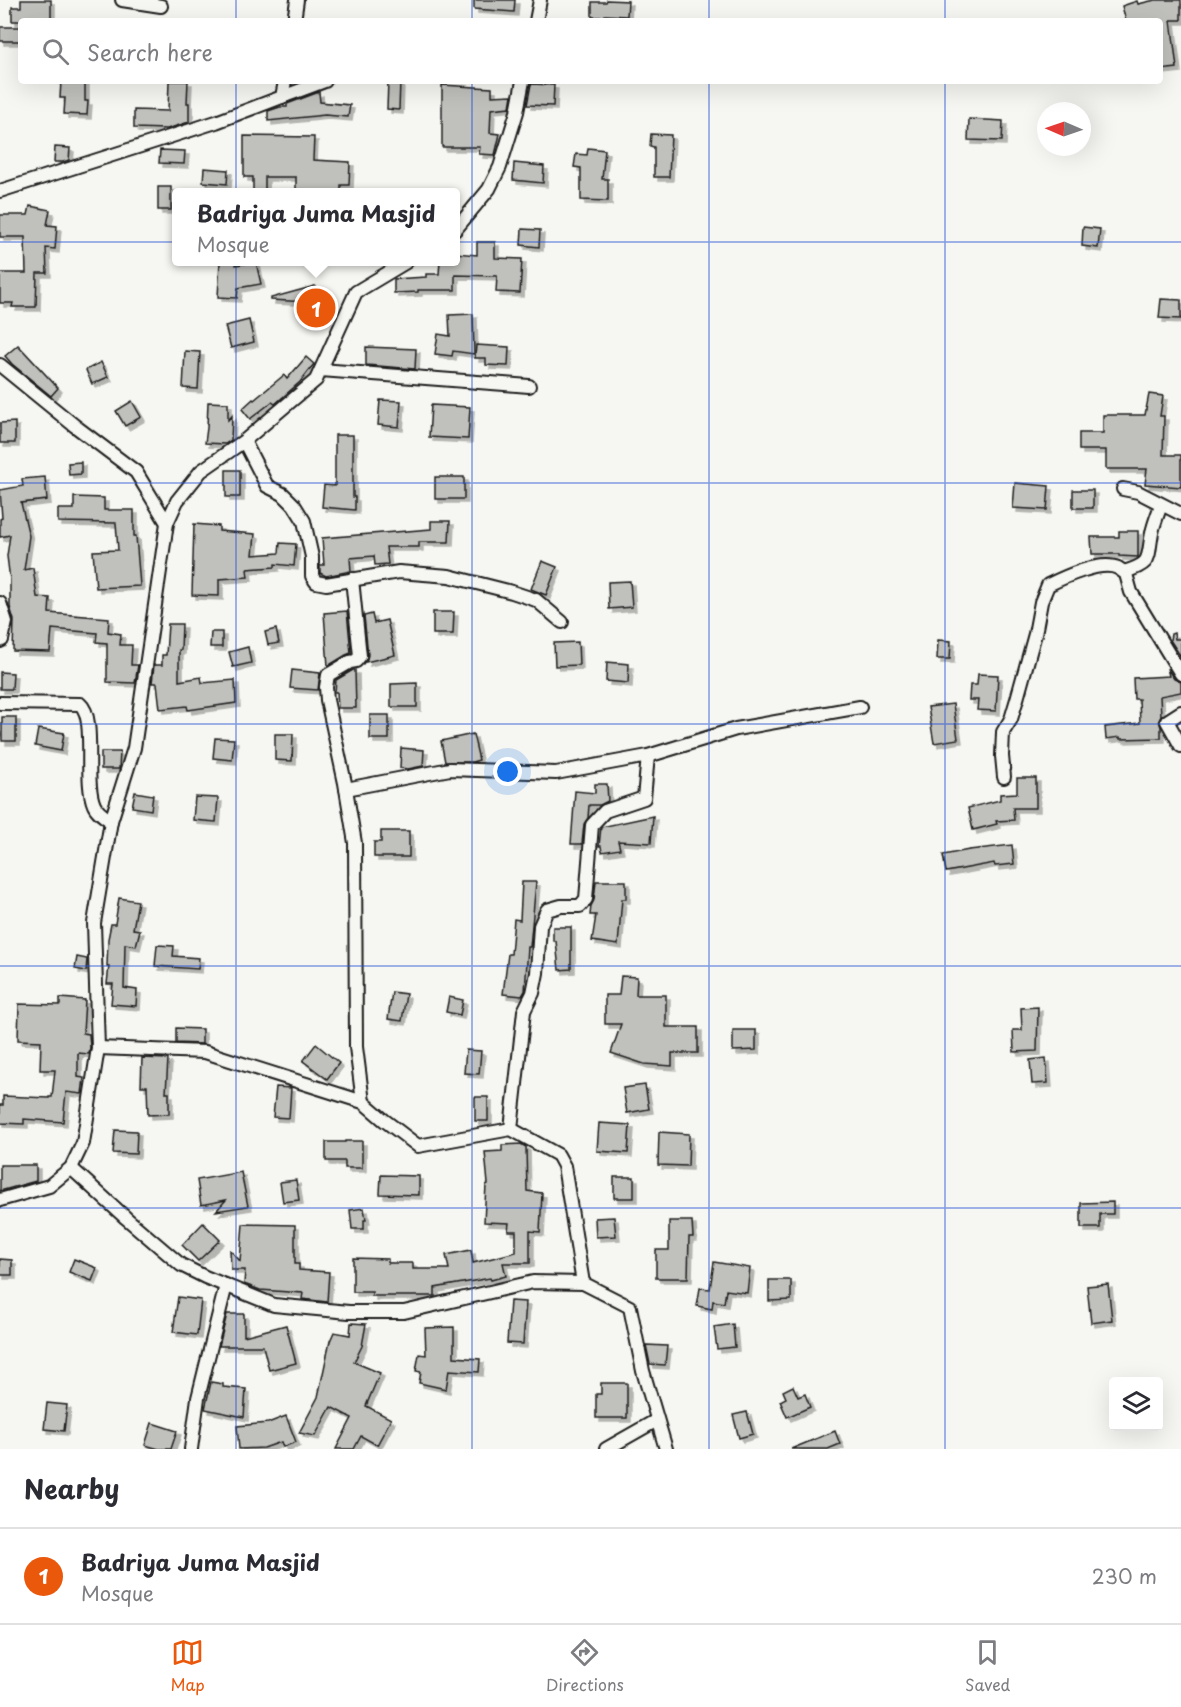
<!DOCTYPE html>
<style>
:root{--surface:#fff;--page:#f2f2f3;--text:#2b2b33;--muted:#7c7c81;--line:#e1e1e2;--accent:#ea580c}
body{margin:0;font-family:"Playpen Sans",sans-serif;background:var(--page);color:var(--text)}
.controls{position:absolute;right:18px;bottom:18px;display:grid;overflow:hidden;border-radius:6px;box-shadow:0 6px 24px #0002}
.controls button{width:54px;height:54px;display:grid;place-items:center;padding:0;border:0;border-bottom:2px solid var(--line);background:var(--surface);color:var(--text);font:30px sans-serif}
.compass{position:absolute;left:1037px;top:102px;width:54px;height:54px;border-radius:50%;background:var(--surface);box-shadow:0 6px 24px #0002;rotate:272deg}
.you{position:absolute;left:508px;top:772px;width:21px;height:21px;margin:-15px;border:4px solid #fff;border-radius:50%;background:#1a73e8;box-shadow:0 0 0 9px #1a73e833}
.badge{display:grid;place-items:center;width:39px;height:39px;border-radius:50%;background:var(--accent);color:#fff;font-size:20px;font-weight:700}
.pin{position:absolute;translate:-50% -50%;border:3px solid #fff;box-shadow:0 2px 6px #0006}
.popup{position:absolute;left:172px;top:188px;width:288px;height:78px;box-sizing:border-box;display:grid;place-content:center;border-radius:6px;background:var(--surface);filter:drop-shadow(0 2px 4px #0005);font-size:20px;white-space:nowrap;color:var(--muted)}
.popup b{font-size:22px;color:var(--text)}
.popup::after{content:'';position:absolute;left:50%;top:100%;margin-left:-12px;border:12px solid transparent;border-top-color:var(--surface)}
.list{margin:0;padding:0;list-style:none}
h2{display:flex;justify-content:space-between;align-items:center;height:78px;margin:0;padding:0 24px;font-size:26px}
h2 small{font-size:20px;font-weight:400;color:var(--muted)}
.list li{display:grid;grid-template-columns:39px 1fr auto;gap:18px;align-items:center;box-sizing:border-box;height:96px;padding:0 24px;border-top:2px solid var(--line)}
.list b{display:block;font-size:22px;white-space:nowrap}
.list p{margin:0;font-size:20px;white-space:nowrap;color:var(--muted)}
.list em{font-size:20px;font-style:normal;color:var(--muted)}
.icon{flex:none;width:33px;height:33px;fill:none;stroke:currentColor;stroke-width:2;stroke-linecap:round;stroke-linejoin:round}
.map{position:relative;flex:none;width:1181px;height:1449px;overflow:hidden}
.search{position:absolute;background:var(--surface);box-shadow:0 6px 24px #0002;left:18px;right:18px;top:18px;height:66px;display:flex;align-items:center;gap:15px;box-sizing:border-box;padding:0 21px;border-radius:6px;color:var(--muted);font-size:22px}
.sheet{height:174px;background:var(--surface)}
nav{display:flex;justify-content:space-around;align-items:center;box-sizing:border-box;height:84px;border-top:2px solid var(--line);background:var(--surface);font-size:16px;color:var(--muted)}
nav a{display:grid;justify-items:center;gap:3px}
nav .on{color:var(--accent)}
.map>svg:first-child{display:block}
</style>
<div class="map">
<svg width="1181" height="1449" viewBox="0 0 1181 1449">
<defs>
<filter id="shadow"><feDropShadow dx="4" dy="4" stdDeviation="0" flood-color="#0004"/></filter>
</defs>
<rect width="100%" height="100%" fill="#f6f6f2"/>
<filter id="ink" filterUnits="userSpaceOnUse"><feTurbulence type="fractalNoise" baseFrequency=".0167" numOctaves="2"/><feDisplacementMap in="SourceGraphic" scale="12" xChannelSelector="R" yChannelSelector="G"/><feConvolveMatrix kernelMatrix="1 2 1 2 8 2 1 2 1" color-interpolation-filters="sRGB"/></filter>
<g filter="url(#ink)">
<!-- building -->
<g fill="#c0c0bd" stroke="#1c1c1c" stroke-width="1.5" filter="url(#shadow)">
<polygon points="21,0 51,0 51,21 12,21 12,7 21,7"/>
<polygon points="474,0 515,0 514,12 474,9"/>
<polygon points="607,0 628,1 627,16 605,15 605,17 592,17 592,2 606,2"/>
<polygon points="1155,0 1181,0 1181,20 1171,20 1177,68 1160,70 1160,21 1126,21 1122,6 1137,1 1138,4"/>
<rect x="0" y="27" width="21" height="14"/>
<polygon points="61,81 85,81 85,101 88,101 87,115 64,114 65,98 60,98"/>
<polygon points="169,81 188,81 187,103 189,103 189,122 167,129 134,128 134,110 168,111"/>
<polygon points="388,81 400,81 399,110 387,109"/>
<polygon points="531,84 554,85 553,106 527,105"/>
<polygon points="442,85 492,88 492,96 512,95 510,107 491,109 490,133 500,134 495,155 479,154 480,147 442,147"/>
<polygon points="319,92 320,102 350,105 348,117 325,115 268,121 268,111 280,107 287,107 287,104"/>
<polygon points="969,119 1003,121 1002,141 968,140"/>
<polygon points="651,134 671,135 669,177 654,177 654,147 650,146"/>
<polygon points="244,136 314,137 313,160 350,162 349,185 341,185 341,192 296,192 296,177 265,177 265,192 253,192 253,177 244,177"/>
<polygon points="55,147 70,148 69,160 63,162 54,162"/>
<polygon points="588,148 605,150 602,179 608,179 608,201 581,200 581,168 574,167 576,154 587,155"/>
<polygon points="160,150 185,151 184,164 159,163"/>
<polygon points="514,163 544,166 543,183 513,180"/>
<polygon points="204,168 228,170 227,184 203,182"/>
<rect x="158" y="187" width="13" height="23"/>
<polygon points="30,206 50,210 47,225 57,226 55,249 46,248 47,273 37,273 36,307 12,307 13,303 0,303 0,273 26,273 25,237 0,237 0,215 28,215"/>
<polygon points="1083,227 1100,229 1098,248 1082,246"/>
<polygon points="522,229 540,230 539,247 521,245"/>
<polygon points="477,242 495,242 495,258 522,259 520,293 496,292 497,276 455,275 455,290 418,290 418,292 394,293 394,279 426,277 426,274 439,274 440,261 456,261 456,253 477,255"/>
<polygon points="220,261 236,261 236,265 256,262 261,284 238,288 237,298 218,297"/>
<polygon points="315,286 319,299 308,302 271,300 271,298"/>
<polygon points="1161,299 1181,300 1181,319 1159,318"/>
<polygon points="473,314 474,354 453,351 452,356 435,354 438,334 450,336 449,315"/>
<polygon points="249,320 254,342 231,348 225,326"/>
<polygon points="18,345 58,388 51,396 12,364 5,356"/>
<polygon points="476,345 509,347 508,366 486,365 486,358 475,358"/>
<polygon points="366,347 416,349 415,369 366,365"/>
<polygon points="185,351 200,352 198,389 183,388"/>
<polygon points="306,357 314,364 300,382 275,404 272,402 250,419 242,409 253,399 254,400 284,375 287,379"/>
<polygon points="101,362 108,377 92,384 86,370"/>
<polygon points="1149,394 1163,396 1160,416 1164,416 1163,455 1181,455 1181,487 1145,484 1147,469 1106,469 1106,450 1079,450 1079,433 1103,433 1103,415 1145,415"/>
<polygon points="380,400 401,401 399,427 378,425"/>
<polygon points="132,401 141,417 125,426 116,411"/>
<polygon points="208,402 228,403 228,420 232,416 231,440 225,444 205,443 207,428"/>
<polygon points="431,405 470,407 468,439 429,437"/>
<polygon points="15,422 15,443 0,443 0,423"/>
<polygon points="335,435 353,435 353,497 355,497 355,510 322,507 324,485 335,486"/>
<polygon points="81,462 81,474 69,475 68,463"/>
<rect x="226" y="470" width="14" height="27"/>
<polygon points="45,477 47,500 21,503 29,536 24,570 33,568 37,597 50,598 49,613 109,618 108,632 121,634 120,645 132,645 131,665 138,665 135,683 107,682 107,643 96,642 97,633 52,629 50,652 13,651 14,620 10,607 10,580 7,556 10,535 0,537 0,519 2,518 0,490 23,486 22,479"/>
<rect x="435" y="477" width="29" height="22"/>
<polygon points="1015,483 1049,486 1047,510 1013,508"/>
<rect x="1073" y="490" width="20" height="18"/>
<polygon points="74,497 104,498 104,510 134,510 134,536 136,536 140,586 96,588 93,551 118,550 116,523 58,522 58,509 74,509"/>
<polygon points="431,521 450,521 449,542 419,542 419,547 386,547 388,564 375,565 374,556 350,558 351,571 326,576 320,573 320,565 324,565 322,538 431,529"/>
<polygon points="194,524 219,526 219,531 255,534 253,555 279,553 280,543 296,544 294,566 275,564 275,567 247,569 248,577 219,579 219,596 192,595"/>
<polygon points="1119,531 1138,531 1138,557 1119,556 1119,554 1092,554 1091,537 1119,537"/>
<polygon points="542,561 557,567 546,595 531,589"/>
<polygon points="630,581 632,607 609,609 608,582"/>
<polygon points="347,611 351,653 346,655 328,666 324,613"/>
<polygon points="433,612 454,612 453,634 433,634"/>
<polygon points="372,614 374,623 387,620 395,655 366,662 368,655 364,616"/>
<polygon points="168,624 182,624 181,650 179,650 179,681 201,677 202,683 235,680 236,703 188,710 187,706 160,709 157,683 152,683 154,665 162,665 162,655 166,655"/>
<polygon points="276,629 279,643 268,645 265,632"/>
<polygon points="211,632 222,632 222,647 210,647"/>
<polygon points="1174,633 1175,639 1181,639 1181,657 1170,640 1171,634"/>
<polygon points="938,640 951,641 950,659 937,659"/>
<polygon points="578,642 579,665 555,666 554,643"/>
<polygon points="248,647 251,663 233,667 229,652"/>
<polygon points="607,662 629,664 628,683 606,681"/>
<polygon points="1167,668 1174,679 1181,682 1181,692 1160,696 1161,716 1159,720 1161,727 1161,738 1120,739 1120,737 1106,739 1105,727 1140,723 1139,699 1134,699 1133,678 1169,676"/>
<polygon points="292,670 320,673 318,690 290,688"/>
<polygon points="353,670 355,670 356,708 338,708 337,692 335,692 336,680"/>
<polygon points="0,672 13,673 12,689 0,689"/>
<polygon points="978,674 998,675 996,711 977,710 978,700 969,700 970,685 977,685"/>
<polygon points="417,683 417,707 391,707 391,684"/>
<polygon points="953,704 958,739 934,743 928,707"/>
<rect x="370" y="715" width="19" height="24"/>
<rect x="2" y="717" width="14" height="24"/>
<polygon points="38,729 64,733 61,751 35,746"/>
<polygon points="275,734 293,734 292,761 275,760"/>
<polygon points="473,734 479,760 472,762 445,762 441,741"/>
<polygon points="215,738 234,739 232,760 213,758"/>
<polygon points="401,748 424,750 423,766 408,769 400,768"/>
<polygon points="101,752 120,752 119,769 101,769"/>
<polygon points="1017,778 1036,778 1036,808 1013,808 1014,820 996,821 997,824 973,830 968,808 1000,800 1000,794 1017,793"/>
<polygon points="595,784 607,784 608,801 600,805 589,805 588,818 584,824 582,844 571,844 575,791 595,793"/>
<polygon points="135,792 153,795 151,810 132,807"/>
<polygon points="195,797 218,798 216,822 193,820"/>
<polygon points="653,816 651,843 618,841 620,849 602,852 601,846 599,846 601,827"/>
<polygon points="381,831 409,831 409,857 374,857 374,842 381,842"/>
<polygon points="1012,845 1014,864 995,866 994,863 946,872 943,855 969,850"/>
<polygon points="596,881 626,881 626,899 622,899 618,945 592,941 596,915 590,915 591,906 594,900"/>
<polygon points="522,882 536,882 530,947 528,947 525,991 522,996 503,994 508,954 511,954 514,919 520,920"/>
<polygon points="119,898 138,901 133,929 140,930 136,946 125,944 124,988 137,990 136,1006 111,1004 113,984 107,984 109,966 107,966 108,939 111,924 115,924"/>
<polygon points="553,927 571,927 571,969 559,970 556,941 553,941"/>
<polygon points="157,945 174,946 173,956 199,958 198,969 155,966"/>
<polygon points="77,957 87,959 86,971 75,969"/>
<polygon points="621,976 637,977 636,995 666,995 666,1027 698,1027 698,1053 672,1053 672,1066 644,1064 611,1053 621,1024 605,1024 605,995 619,995"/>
<polygon points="392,992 406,994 402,1021 388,1019"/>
<polygon points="449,997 463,1000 460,1015 446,1012"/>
<polygon points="60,998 85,1000 83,1033 89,1034 90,1047 89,1054 78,1053 78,1077 84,1078 82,1094 66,1092 63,1122 24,1119 24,1124 0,1123 0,1105 3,1105 3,1096 49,1098 49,1097 52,1097 55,1070 40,1070 41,1041 18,1040 19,1004 60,1005"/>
<polygon points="1038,1007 1037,1051 1014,1052 1013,1030 1022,1030 1021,1008"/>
<polygon points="176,1028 202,1029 202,1044 176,1043"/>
<polygon points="733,1030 756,1030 756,1050 733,1051"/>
<polygon points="316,1044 339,1063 327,1079 303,1061"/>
<polygon points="466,1050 481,1051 479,1074 464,1073"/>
<polygon points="142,1058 168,1059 166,1093 169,1093 169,1114 148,1115 147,1086 141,1086"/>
<polygon points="1046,1058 1048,1083 1032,1084 1030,1060"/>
<polygon points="645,1085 649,1109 627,1113 623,1088"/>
<polygon points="276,1087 291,1088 289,1118 273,1117"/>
<rect x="475" y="1097" width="13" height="24"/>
<polygon points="599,1123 630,1125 628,1153 597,1151"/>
<polygon points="115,1130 137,1131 136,1154 113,1153"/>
<polygon points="659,1132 689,1134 688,1166 658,1165"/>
<polygon points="345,1141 362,1141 362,1168 345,1168 345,1161 326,1161 326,1142 345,1142"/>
<polygon points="521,1144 526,1147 527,1191 542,1193 540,1232 530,1231 530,1263 503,1263 506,1276 491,1280 490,1278 435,1288 435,1296 372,1296 372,1292 353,1292 353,1258 388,1259 388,1263 413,1263 413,1269 449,1269 446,1255 471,1250 473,1263 516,1252 516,1231 508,1231 509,1223 484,1222 486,1185 488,1184 485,1152 502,1151 502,1145"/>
<polygon points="0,1165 36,1165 36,1181 0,1191"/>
<polygon points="241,1172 248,1206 216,1211 226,1200 201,1205 197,1180"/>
<polygon points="381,1175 419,1176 419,1195 380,1194"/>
<rect x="614" y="1177" width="20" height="21"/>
<polygon points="296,1180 299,1200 283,1202 280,1182"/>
<polygon points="1113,1202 1113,1214 1100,1214 1100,1228 1081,1228 1081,1203"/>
<polygon points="364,1208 366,1220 364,1220 364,1229 352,1229 350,1210"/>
<polygon points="614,1217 616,1236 596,1237 595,1218"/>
<polygon points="669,1221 692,1221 693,1237 689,1237 688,1278 656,1278 656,1250 669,1250"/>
<polygon points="203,1223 220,1240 198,1261 182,1245"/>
<polygon points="243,1224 295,1225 295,1264 299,1264 299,1270 329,1272 327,1302 302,1299 303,1293 260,1290 244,1284 245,1270 231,1270 230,1250 240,1261"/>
<polygon points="0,1259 12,1260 12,1275 0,1275"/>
<polygon points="74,1259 97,1268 92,1281 69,1272"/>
<polygon points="714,1262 750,1268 747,1293 726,1290 724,1303 713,1301 712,1309 697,1306 700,1288 710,1289"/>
<polygon points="769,1280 791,1280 791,1300 769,1301"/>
<polygon points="1108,1284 1112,1320 1091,1323 1087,1286"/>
<polygon points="178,1297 201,1300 197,1335 173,1332"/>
<polygon points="510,1301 526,1302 523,1344 507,1343"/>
<polygon points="227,1314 244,1314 244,1336 286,1325 296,1363 269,1370 263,1346 219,1346"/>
<polygon points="351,1323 366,1324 362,1346 354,1362 380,1373 366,1406 391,1419 377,1445 361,1436 354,1449 336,1449 352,1418 331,1407 315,1436 299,1433 318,1397 330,1341 334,1332 350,1335"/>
<polygon points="733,1324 735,1347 717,1349 714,1327"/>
<polygon points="454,1327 454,1357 480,1359 479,1372 449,1370 446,1389 419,1383 421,1372 416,1371 419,1354 426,1355 425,1328"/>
<polygon points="646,1345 667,1346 665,1365 650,1364"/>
<polygon points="211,1382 223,1384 223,1387 246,1389 244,1417 205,1409"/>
<polygon points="601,1383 627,1383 627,1418 596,1418 596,1394 601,1394"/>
<polygon points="793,1386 798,1397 805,1394 810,1407 787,1417 780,1401 786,1398 783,1391"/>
<polygon points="47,1403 67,1405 64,1431 44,1429"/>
<polygon points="747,1412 753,1434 739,1438 733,1415"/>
<polygon points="286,1416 296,1442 283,1447 281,1442 264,1448 239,1449 237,1426 268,1423"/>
<polygon points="152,1423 177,1431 171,1449 159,1449 145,1445"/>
<polygon points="835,1431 840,1444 828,1449 791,1449"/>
</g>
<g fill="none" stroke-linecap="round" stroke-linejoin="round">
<!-- minor casing -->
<g stroke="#1c1c1c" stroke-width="16">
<g id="minor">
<polyline points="122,0 161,6"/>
<polyline points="294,21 297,0"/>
<polyline points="536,21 540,0"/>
<polyline points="282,97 325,81"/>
<polyline points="0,191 216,122 282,97 285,81"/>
<polyline points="455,230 489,189 500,167 517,112 523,81"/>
<polyline points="0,365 75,426 136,472 167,523 134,748 111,821 94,923 98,1048 83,1143 71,1168 49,1186 0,1200"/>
<polyline points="321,370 529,386"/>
<polyline points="244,441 267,486 283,494 294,505 304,521 312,557 312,576 316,582 326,584 399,572 449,576 512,592 536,600 562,622"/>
<polyline points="1123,489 1138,492 1181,514"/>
<polyline points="167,523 177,501 201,471 244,441 316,380 356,292 406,262"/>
<path d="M1124,572C1153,563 1147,559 1152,533C1154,523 1158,514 1161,505"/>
<polyline points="352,579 360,656 356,661 350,662 328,675 326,687 327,700 345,783 355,843 356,1047 363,1102"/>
<polyline points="0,603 6,622 2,640 0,641"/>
<path d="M0,703L80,704C97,718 83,780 94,805C97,812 105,817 111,821"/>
<polyline points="1181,712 1167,721 1181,746"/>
<path d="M1004,777L1002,756L1003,732L1011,719L1017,699L1035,634L1041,602L1048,585C1064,577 1101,560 1118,568C1121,570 1124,572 1126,574L1131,592L1181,674"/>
<polyline points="346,789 450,769 556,773 648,756"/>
<polyline points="98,1048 205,1052 363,1102 384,1120 418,1146 511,1129 558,1155 564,1166 583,1283"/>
<polyline points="511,1129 524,1011 533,993 537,973 540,926 547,910 561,906 580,906 586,899 592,825 605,811 644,798 648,756 736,729 860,707"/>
<polyline points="71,1168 126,1218 181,1265 205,1277 274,1305 349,1312 404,1312 533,1282 583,1283 630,1307 643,1371 666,1449"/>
<polyline points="191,1449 198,1398 226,1285"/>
<polyline points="606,1449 657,1420"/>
</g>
</g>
<!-- minor -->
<use href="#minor" stroke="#f6f6f2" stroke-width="12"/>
</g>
</g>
<!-- grid -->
<path fill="none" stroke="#1d4ed8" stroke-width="1.5" stroke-opacity="0.55" d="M236,0V21M472,0V21M709,0V21M945,0V21M236,81V1449M472,81V1449M709,81V1449M945,81V1449M0,242H1181M0,483H1181M0,724H1181M0,966H1181M0,1208H1181"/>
</svg>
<div class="controls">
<button><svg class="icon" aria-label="layers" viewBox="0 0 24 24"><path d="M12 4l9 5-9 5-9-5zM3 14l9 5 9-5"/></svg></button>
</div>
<svg class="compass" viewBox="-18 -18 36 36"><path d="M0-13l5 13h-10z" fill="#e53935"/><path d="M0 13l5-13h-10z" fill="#7c7c81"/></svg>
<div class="you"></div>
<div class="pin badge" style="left:316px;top:308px">1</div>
<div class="popup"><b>Badriya Juma Masjid</b>Mosque</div>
<div class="search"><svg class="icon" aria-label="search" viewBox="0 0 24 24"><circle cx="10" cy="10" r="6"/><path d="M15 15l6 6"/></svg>Search here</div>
</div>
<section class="sheet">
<h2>Nearby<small></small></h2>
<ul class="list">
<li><span class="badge">1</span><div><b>Badriya Juma Masjid</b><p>Mosque</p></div><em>230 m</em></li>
</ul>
</section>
<nav>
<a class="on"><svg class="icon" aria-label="map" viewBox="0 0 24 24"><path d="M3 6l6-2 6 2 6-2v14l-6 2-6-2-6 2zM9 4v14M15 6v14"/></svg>Map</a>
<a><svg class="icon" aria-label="directions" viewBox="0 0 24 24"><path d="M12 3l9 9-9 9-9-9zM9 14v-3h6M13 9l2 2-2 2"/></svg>Directions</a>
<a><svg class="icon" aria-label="saved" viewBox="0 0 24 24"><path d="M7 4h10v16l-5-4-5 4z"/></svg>Saved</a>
</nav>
